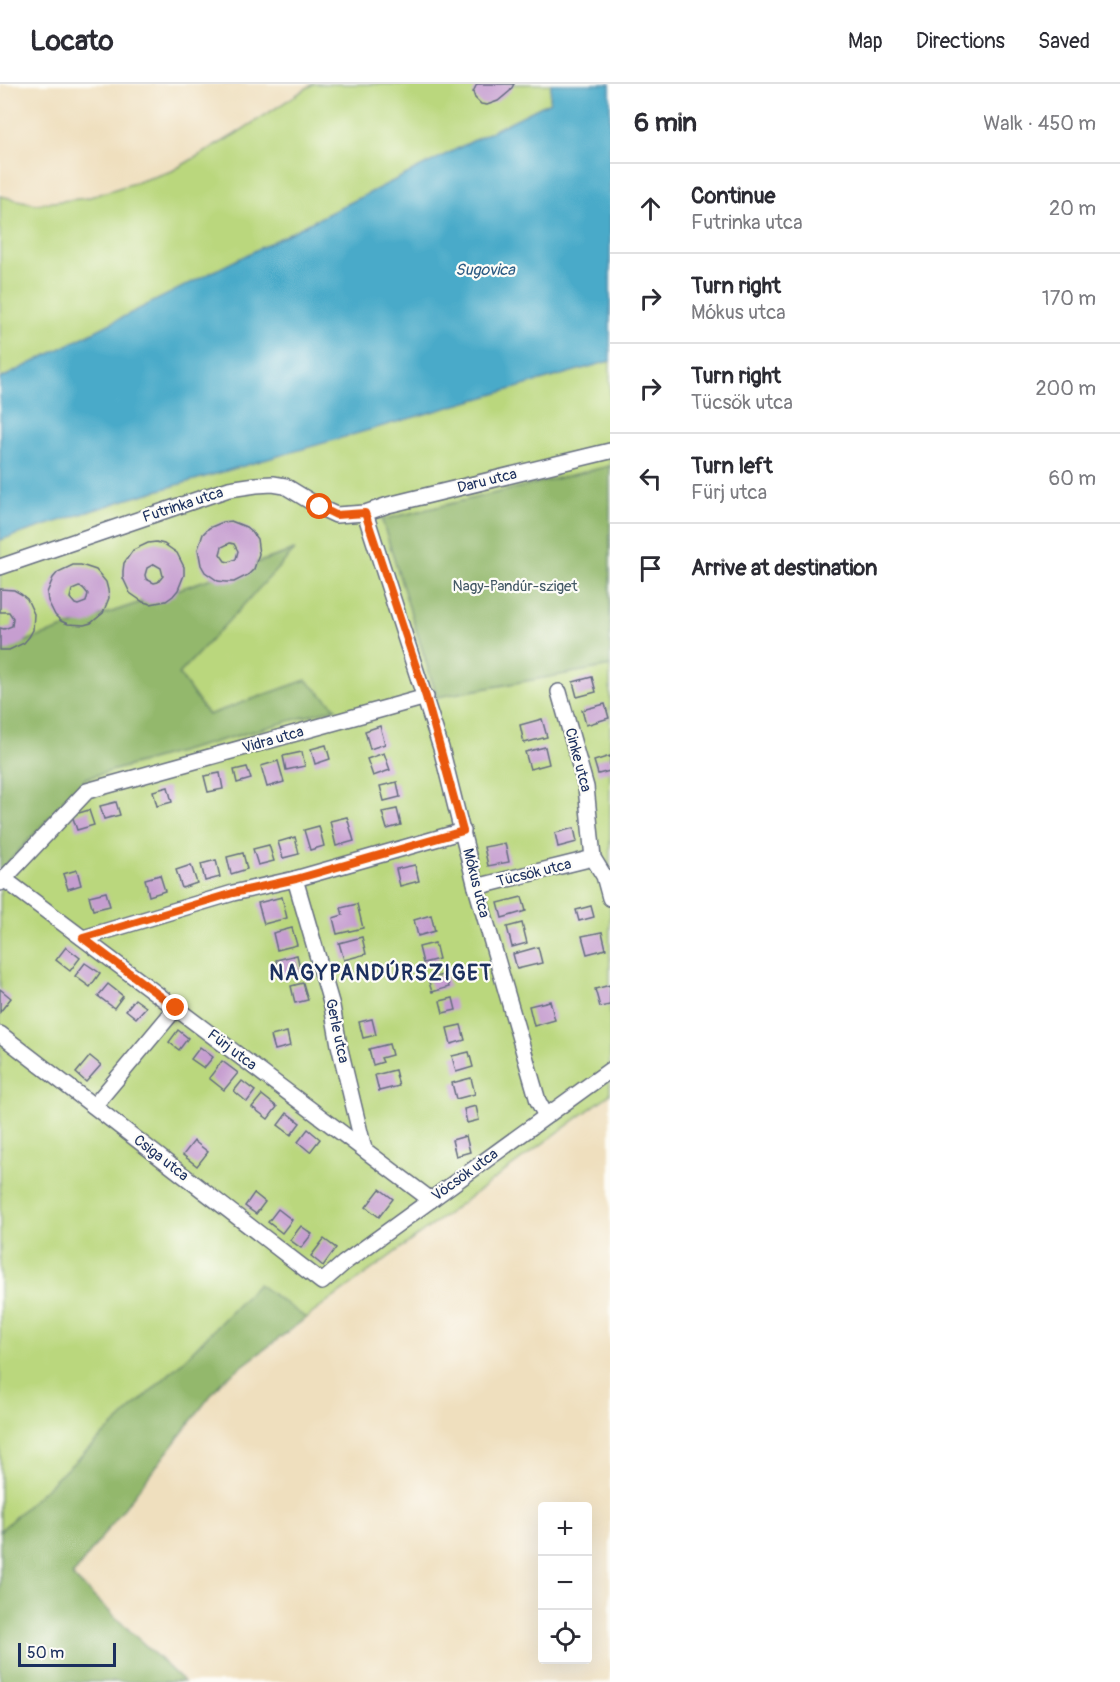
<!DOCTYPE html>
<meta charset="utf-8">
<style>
:root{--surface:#fff;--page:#f2f2f3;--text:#2b2b33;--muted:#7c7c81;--line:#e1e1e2}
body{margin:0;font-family:Pangolin,sans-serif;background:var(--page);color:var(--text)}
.controls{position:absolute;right:18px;bottom:18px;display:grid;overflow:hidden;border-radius:6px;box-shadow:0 6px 24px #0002}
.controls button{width:54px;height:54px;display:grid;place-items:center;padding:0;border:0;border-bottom:2px solid var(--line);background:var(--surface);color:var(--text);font:30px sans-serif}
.scale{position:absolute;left:18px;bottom:15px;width:98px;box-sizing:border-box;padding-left:6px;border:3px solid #1b2f5e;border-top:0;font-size:16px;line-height:21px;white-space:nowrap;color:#1b2f5e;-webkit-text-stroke:4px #fdfcf7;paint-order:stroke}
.stop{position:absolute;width:18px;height:18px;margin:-14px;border:4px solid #ea580c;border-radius:50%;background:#fff}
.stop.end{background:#ea580c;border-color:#fff;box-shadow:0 2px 6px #0008}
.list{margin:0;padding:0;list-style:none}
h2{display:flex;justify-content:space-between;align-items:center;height:78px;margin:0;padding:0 24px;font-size:26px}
h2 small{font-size:20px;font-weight:400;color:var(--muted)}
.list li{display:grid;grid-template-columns:39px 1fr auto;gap:18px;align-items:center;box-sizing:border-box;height:90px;padding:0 24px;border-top:2px solid var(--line)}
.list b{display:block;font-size:22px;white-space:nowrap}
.list p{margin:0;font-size:20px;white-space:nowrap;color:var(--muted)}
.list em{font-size:20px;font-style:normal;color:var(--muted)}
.icon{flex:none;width:33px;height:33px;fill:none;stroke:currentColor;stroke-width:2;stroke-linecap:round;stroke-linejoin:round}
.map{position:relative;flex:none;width:610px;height:1598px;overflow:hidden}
header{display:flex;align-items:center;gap:36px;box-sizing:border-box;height:84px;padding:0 30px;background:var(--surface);border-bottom:2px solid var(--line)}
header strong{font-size:28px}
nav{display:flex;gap:33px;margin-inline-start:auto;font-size:21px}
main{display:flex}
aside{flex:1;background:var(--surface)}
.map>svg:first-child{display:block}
</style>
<header>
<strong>Locato</strong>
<nav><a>Map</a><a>Directions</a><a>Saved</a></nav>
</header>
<main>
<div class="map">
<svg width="610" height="1598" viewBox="0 0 610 1598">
<rect width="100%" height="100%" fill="#fdfcf7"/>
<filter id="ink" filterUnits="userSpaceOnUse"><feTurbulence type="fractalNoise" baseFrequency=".0167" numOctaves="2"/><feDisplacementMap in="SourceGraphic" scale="12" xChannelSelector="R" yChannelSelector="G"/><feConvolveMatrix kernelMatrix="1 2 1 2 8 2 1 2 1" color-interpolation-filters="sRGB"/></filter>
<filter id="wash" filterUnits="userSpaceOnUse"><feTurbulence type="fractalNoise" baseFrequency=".008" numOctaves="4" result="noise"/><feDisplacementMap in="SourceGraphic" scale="24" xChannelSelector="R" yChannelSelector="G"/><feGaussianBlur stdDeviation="1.35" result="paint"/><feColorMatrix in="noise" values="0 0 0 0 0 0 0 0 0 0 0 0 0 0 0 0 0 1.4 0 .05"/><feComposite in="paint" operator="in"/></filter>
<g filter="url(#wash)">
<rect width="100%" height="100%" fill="#efdfbe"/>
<!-- green -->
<g fill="#bad77d" stroke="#6a836e" stroke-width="1.5">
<polygon points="313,0 551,0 550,18 0,295 0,112 36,120 87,114 172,87 234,51"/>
<polygon points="610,277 610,382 382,436 437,613 610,582 610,1010 306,1234 258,1201 181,1279 0,1447 0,787 86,694 335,624 306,596 208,631 179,590 294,466 0,566 0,456 128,415"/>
</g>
<!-- forest -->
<g fill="#93b86c" stroke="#577465" stroke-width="1.5">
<polygon points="610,382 610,582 437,613 382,436"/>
<polygon points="295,466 179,590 208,631 306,596 336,624 86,694 0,787 0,566"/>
<polygon points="258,1200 306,1234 221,1298 72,1492 184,1598 0,1598 0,1447 181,1279"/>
</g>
<!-- water -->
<polygon fill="#4aaac9" stroke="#326c94" stroke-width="1.5" points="551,0 610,0 610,277 128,415 0,456 0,295 550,18"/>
<g id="blocks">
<!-- building -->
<g fill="#c69ed0" fill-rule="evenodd">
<polygon points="477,0 514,0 510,7 498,17 487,21 481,20 475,14 473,8"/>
<path d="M231,437L246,443L252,448L257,455L259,470L254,485L248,491L234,498H226L218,497L205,488L201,481L198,465L203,450L209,444L223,438ZM230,459L234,460L238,467L236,475L229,478L225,477L220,470L222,463Z"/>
<path d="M156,458L164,460L177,469L184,483V491L178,506L173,512L166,517L151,520L143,518L130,509L123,494V487L124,479L133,466L148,459ZM154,480L161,484L163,492L158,498L154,499L146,495L145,491L147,484Z"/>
<path d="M73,481H81L96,486L106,498L108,506L109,514L103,529L91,539L84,541L68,540L61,537L55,531L48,517L47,509L53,494L58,488ZM79,503L83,504L88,510L86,518L78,521L75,520L70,514L72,506Z"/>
<polygon points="0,505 14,506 21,510 27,515 34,530 33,546 29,553 24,559 9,566 0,566 0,544 4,545 12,542 13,534 9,528 0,528"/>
<polygon points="592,593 596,608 577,613 573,598"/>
<polygon points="605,620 609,634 586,641 582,626"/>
<polygon points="542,635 547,653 524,659 520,641"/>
<polygon points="380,642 385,660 370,665 365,647"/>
<polygon points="326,661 330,675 315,680 311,665"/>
<polygon points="545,663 549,680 530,685 525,668"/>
<polygon points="302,668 305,682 286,686 283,672"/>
<polygon points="384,669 390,686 373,692 367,675"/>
<polygon points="610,672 610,687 598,690 594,677"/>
<polygon points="278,677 284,698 267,703 261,682"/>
<polygon points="247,683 251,695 237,699 234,686"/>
<polygon points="220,689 223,705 208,708 204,692"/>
<polygon points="397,698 400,713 384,717 380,702"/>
<polygon points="168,703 172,718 157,722 153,707"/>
<polygon points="116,718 120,731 104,735 100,722"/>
<polygon points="397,725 401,741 387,745 382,728"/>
<polygon points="89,726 94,741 77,746 72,731"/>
<polygon points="347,733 354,757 336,762 330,737"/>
<polygon points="319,742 324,762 310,766 304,746"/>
<polygon points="574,744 577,758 558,763 555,749"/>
<polygon points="295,753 299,770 283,774 278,758"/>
<polygon points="505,759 509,778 488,782 484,763"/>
<polygon points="269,761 274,777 258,781 253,765"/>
<polygon points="243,769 247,785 231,790 227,773"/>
<polygon points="216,776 220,793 205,797 201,780"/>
<polygon points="191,781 197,799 182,804 176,786"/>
<polygon points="415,781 419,797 400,802 396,785"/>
<polygon points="77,786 81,801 68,805 63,790"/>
<polygon points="160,791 165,807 149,812 145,795"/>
<polygon points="106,808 110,822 93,826 89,812"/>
<polygon points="282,813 287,834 264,840 258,819"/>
<polygon points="522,813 526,827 502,834 498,819"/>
<polygon points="357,820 363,844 337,850 333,834 343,831 341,824"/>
<polygon points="591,822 594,833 579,837 576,826"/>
<polygon points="431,831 435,847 418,852 414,836"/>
<polygon points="522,839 527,859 512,863 507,843"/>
<polygon points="292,844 297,861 277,866 273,849"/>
<polygon points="602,848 606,865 587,870 582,852"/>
<polygon points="362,853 366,870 344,876 339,859"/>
<polygon points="435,859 439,875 423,879 419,863"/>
<polygon points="66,863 80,874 70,887 56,876"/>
<polygon points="538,863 542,879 517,885 513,870"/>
<polygon points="297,871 301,888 281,894 276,876"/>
<polygon points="85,879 100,889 90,903 75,892"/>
<polygon points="446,890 449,903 432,908 428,895"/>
<polygon points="303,899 308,916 295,919 291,902"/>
<polygon points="108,900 123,912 114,924 98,912"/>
<polygon points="610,901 610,921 600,923 595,905"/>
<polygon points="0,905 11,914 0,928"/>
<polygon points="453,914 456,926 443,929 440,917"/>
<polygon points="135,915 146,923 136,934 126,926"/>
<polygon points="550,917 555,936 534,942 529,922"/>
<polygon points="372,935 376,951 363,954 359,938"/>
<polygon points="461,941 465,956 451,960 447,944"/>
<polygon points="178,946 188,954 179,966 169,958"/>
<polygon points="287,948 290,962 275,966 271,952"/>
<polygon points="389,960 392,971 381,974 383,978 373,981 369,965"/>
<polygon points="200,963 213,973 204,984 191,975"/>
<polygon points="469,968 473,983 456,988 452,972"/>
<polygon points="90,972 101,981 86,998 76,989"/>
<polygon points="222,977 238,989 224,1006 209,994"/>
<polygon points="395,986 399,1002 379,1007 375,991"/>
<polygon points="471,994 475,1010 456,1015 452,999"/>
<polygon points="242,997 255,1007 247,1018 234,1007"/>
<polygon points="262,1011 277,1023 268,1035 252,1023"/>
<polygon points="476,1022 479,1036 467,1039 464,1025"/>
<polygon points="287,1029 300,1039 291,1051 278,1041"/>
<polygon points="308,1045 320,1055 310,1068 298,1058"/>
<polygon points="466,1052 470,1068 456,1072 452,1056"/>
<polygon points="194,1057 208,1068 197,1082 183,1071"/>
<polygon points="380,1105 393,1115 379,1133 366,1123"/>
<polygon points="254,1109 265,1118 256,1130 245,1122"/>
<polygon points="278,1125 292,1136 282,1149 268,1138"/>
<polygon points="301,1142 312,1150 301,1164 290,1156"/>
<polygon points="324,1155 336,1164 323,1182 311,1172"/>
</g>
</g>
</g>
<g filter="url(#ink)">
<use href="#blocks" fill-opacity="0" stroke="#656d80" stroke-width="1.5"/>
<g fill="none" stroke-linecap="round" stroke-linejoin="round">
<!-- minor casing -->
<g stroke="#656d80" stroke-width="18">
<g id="minor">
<polyline points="365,429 441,664 476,803 538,1017 546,1032"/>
<polyline points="0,483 208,412 229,405 256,401 273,400 285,402 323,425 336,431 365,429 388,421 610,367"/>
<polyline points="559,608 586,703 593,774 604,792 610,814"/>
<polyline points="4,795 431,1116"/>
<polyline points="295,795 332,922 339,961 364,1065"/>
<polyline points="0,799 87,707 426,613"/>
<polyline points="476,803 593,774"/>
<polyline points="83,854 233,809 295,795 463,747"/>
<polyline points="0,950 322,1198 344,1179 610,986"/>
<polyline points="94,1022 176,924"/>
</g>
</g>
<!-- minor -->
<use href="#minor" stroke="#fff" stroke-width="15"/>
</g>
</g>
<g fill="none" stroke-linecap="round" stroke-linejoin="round" filter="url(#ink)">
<!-- route -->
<polyline stroke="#ea580c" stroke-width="8" points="176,924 83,854 233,809 296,795 463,747 426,613 365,429 336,431 320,423"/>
</g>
<g text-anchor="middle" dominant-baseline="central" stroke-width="4.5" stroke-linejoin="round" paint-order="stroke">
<!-- street labels -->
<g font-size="15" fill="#1b2f5e" stroke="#fdfcf7">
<text transform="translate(487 397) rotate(-14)">Daru utca</text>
<text transform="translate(183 421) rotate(-18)">Futrinka utca</text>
<text transform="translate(273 656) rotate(-16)">Vidra utca</text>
<text transform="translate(578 676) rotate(75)">Cinke utca</text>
<text transform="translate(534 789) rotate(-14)">Tücsök utca</text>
<text transform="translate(476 799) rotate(76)">Mókus utca</text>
<text transform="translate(337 947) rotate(78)">Gerle utca</text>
<text transform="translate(232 966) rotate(37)">Fürj utca</text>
<text transform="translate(161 1074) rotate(38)">Csiga utca</text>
<text transform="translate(465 1091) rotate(-36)">Vöcsök utca</text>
</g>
<!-- park labels -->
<g font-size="15" fill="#435966" stroke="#fdfcf7">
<text x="515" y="502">Nagy-Pandúr-sziget</text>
</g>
<!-- water labels -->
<g font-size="16" font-style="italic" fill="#2b5a83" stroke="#fdfcf7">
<text x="485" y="186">Sugovica</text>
</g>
<!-- district labels -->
<g font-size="21" font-weight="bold" letter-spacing="1.5" fill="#1b2f5e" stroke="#fdfcf7">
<text x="381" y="889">NAGYPANDÚRSZIGET</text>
</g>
</g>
</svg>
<div class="controls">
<button>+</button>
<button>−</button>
<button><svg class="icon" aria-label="locate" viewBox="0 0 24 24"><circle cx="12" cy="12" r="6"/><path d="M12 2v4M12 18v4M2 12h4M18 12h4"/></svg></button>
</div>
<div class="scale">50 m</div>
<div class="stop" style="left:320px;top:423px"></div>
<div class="stop end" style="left:176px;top:924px"></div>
</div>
<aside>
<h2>6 min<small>Walk · 450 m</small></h2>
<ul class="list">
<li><svg class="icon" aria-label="ahead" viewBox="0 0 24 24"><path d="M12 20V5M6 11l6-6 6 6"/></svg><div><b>Continue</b><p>Futrinka utca</p></div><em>20 m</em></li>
<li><svg class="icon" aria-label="right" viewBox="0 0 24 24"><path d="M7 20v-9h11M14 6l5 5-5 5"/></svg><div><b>Turn right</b><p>Mókus utca</p></div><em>170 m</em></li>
<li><svg class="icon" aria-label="right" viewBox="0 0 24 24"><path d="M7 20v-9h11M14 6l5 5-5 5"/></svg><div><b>Turn right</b><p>Tücsök utca</p></div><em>200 m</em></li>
<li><svg class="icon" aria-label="left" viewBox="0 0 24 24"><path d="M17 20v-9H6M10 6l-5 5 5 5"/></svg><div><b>Turn left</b><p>Fürj utca</p></div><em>60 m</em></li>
<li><svg class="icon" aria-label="arrive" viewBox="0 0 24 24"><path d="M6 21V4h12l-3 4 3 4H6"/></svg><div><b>Arrive at destination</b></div></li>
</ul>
</aside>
</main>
